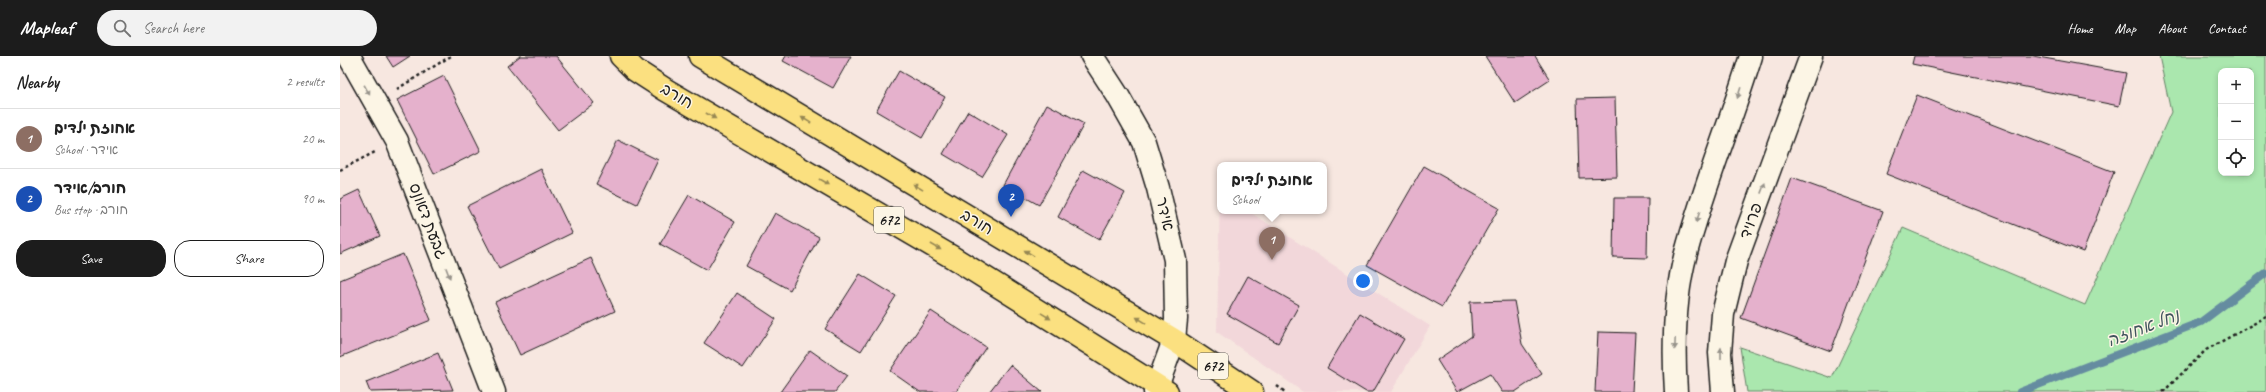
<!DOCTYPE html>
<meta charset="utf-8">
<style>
:root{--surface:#fff;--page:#f2f2f2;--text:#222;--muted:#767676;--line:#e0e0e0;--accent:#1c1c1c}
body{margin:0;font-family:Caveat,"Playpen Sans Hebrew",sans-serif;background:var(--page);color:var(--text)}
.controls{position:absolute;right:12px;top:12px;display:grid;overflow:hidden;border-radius:8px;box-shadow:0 2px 6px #0003}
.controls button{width:36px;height:36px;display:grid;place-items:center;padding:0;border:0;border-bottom:1px solid var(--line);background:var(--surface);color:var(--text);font:20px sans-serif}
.you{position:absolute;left:1023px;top:225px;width:14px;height:14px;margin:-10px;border:3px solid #fff;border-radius:50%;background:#1a73e8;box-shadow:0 0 0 6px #1a73e833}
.badge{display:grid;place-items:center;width:26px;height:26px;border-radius:50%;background:var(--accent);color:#fff;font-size:13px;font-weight:700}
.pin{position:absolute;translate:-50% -33px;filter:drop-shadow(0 1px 2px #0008)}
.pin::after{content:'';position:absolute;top:21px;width:14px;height:12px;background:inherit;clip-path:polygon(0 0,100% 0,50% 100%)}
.popup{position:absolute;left:877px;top:106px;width:110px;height:52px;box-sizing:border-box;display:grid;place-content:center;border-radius:8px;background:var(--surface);filter:drop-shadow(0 1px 3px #0005);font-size:13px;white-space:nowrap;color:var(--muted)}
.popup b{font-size:15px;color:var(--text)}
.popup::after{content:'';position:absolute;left:50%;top:100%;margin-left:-8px;border:8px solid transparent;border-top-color:var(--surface)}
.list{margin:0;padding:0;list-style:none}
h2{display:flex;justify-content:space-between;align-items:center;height:52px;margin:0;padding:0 16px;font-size:17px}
h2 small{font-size:13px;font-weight:400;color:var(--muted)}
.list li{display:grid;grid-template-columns:26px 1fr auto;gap:12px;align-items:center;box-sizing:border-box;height:60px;padding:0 16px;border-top:1px solid var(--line)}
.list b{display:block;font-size:15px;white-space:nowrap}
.list p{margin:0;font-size:13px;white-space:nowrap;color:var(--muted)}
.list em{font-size:13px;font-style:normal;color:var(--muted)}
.actions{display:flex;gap:8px;padding:12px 16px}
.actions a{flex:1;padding:9px 0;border:1px solid var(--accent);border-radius:16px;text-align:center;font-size:14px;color:var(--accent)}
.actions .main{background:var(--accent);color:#fff}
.icon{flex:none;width:22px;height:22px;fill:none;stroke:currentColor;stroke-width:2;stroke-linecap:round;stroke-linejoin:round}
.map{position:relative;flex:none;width:1926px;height:336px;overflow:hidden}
header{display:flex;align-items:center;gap:24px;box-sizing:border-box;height:56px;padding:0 20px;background:var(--accent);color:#fff}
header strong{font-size:19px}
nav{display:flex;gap:22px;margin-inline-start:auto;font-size:14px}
.search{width:280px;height:36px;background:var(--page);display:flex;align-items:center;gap:10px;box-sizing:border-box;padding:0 14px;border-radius:22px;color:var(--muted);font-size:15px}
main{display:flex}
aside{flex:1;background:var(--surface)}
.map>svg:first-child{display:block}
</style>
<header>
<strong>Mapleaf</strong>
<div class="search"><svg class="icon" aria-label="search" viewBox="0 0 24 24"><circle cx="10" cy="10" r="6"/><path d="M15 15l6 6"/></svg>Search here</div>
<nav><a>Home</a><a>Map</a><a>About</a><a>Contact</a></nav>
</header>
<main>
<aside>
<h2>Nearby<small>2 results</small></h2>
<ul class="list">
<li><span class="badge" style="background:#8d6e63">1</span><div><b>אחוזת ילדים</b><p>School · אידר</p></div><em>20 m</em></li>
<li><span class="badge" style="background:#1a4fb4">2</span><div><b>חורב/אידר</b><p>Bus stop · חורב</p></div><em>90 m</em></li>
</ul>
<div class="actions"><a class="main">Save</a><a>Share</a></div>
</aside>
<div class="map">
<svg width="1926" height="336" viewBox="0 0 1926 336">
<rect width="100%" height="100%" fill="#f7e7e0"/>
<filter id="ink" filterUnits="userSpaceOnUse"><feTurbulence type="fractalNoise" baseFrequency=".025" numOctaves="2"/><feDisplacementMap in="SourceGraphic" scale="8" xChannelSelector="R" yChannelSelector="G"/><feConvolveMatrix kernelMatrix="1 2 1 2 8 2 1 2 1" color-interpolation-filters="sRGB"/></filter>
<g filter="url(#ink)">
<!-- built -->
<polygon fill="#f2d7da" points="880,137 880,155 908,155 1090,270 1051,336 963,336 877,276"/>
<!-- green -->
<path fill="#aae7ae" stroke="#638265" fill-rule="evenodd" d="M1819,0H1926V336H1407L1400,291L1492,322L1563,172L1745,249L1831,56ZM1881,15H1911V117H1881Z"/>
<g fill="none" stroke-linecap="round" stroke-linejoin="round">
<!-- stream -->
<polyline stroke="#658ca0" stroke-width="8" points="1680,336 1861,266 1926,217"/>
</g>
<!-- building -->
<g fill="#e5b1cc" stroke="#1c1c1c">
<polygon points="46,0 70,0 53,11"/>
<polygon points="180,0 216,0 254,47 218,74 167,10"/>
<polygon points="446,0 511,0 493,32 443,5"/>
<polygon points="1145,0 1195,0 1210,24 1175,47"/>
<polygon points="1574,0 1693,0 1786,17 1779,50 1572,8"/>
<polygon points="559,15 605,41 582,82 536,55"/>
<polygon points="104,20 141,95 94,118 57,44"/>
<polygon points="1577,39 1774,116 1743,196 1546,118"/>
<polygon points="1275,42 1277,121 1239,122 1237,43"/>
<polygon points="707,48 744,68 699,149 663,129"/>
<polygon points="628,55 668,79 642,121 603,98"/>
<polygon points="278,84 318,104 297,148 256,128"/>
<polygon points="1084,110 1159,152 1102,251 1027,209"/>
<polygon points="201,113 232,177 159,213 127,150"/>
<polygon points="743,114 785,137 759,184 718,161"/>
<polygon points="1452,122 1543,155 1491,295 1401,262"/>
<polygon points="19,134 40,180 0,198 0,143"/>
<polygon points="349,139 395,166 367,214 320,188"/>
<polygon points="1274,142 1308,142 1307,202 1273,201"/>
<polygon points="435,157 479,181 450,234 406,210"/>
<polygon points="63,198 91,264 0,301 0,224"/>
<polygon points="251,202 275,255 180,299 155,246"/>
<polygon points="520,218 556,240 521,295 485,273"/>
<polygon points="908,220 959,249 938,287 887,258"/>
<polygon points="397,237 436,263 403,312 364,287"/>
<polygon points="1174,245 1182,288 1202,318 1175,336 1162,336 1150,318 1117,336 1097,304 1132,280 1130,246"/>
<polygon points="591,255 646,291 616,336 580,336 550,315"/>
<polygon points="1020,257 1064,283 1033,336 1026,336 987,312"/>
<polygon points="1258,276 1295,277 1292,336 1255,336"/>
<polygon points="470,294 507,320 495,336 440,336"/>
<polygon points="98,297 113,334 30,336 26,326"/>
<polygon points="670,309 702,336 649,336"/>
</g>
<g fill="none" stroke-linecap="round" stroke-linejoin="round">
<!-- minor casing -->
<g stroke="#1c1c1c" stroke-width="25">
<g id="minor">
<polyline points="9,0 57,85 154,336"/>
<polyline points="752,0 778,40 804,86 818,132 835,204 836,263 834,284 815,336"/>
</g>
</g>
<!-- secondary casing -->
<g stroke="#1c1c1c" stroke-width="25">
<g id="secondary">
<path d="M1336,336C1333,290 1334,242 1346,197C1364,130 1391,66 1411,0"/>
<polyline points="1383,336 1380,297 1383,258 1396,205 1471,0"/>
</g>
</g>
<!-- primary casing -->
<g stroke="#1c1c1c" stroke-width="25">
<g id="primary">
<polyline points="281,0 295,14 326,34 612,201 827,336"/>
<polyline points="360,0 834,284 912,336"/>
</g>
</g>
<!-- path -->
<g stroke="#1c1c1c" stroke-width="2.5" stroke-dasharray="3 3" stroke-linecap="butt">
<polyline points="57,33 111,0"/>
<polyline points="0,114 35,96"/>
<polyline points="937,330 945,336"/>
<polyline points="1823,336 1866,294 1926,261"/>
</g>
<!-- minor -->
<use href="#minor" stroke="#fcf5e5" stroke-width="22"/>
<!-- secondary -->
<use href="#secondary" stroke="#fcf5e5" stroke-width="22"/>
<!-- primary -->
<use href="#primary" stroke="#fbe080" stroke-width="22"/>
</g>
<!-- one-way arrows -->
<defs><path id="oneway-solid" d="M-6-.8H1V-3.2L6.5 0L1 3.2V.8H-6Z"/></defs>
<g fill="#97938b">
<use href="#oneway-solid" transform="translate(27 34) rotate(61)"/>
<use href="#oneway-solid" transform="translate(1399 37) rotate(108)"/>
<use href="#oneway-solid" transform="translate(1423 132) rotate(-69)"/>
<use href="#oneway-solid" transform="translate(1358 161) rotate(108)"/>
<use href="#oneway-solid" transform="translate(108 217) rotate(69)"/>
<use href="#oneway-solid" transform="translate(1335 288) rotate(92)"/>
<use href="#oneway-solid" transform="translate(1381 297) rotate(-90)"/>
</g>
<g fill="#978853">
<use href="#oneway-solid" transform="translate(371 60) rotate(30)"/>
<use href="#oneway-solid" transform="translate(466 64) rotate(-149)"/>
<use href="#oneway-solid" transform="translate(484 126) rotate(30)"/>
<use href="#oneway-solid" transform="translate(578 131) rotate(-149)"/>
<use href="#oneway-solid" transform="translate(596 191) rotate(30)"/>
<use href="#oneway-solid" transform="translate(689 197) rotate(-149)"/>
<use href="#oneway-solid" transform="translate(706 260) rotate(32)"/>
<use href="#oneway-solid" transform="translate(801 264) rotate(-149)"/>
</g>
</g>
<g text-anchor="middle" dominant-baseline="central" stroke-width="3" stroke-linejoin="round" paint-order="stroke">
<!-- shield labels -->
<g fill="#fcf5e5" stroke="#5f5d58" stroke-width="1">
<rect x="534" y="151" width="30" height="26" rx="3"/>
<rect x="858" y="297" width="30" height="26" rx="3"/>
</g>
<g font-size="15" font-weight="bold" fill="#1c1c1c">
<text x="549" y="164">672</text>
<text x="873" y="310">672</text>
</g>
<!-- street labels -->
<g font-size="16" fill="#1c1c1c" stroke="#fcf5e5">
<text transform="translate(337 40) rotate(31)">חורב</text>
<text transform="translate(825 158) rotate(77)">אידר</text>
<text transform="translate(88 165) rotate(69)">גבעת דאונס</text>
<text transform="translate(1411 165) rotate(-69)">פרויד</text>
<text transform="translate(637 166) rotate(31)">חורב</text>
</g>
<!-- water labels -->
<g font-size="17" font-style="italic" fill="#41545e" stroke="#fcf5e5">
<text transform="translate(1803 272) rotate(-21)">נחל אחוזה</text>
</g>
</g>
</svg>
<div class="controls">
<button>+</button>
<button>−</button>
<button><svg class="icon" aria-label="locate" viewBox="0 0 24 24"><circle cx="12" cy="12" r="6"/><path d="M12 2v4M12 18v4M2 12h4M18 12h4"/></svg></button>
</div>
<div class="you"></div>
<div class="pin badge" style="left:932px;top:204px;background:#8d6e63">1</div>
<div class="popup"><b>אחוזת ילדים</b>School</div>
<div class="pin badge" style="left:671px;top:161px;background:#1a4fb4">2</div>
</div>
</main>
